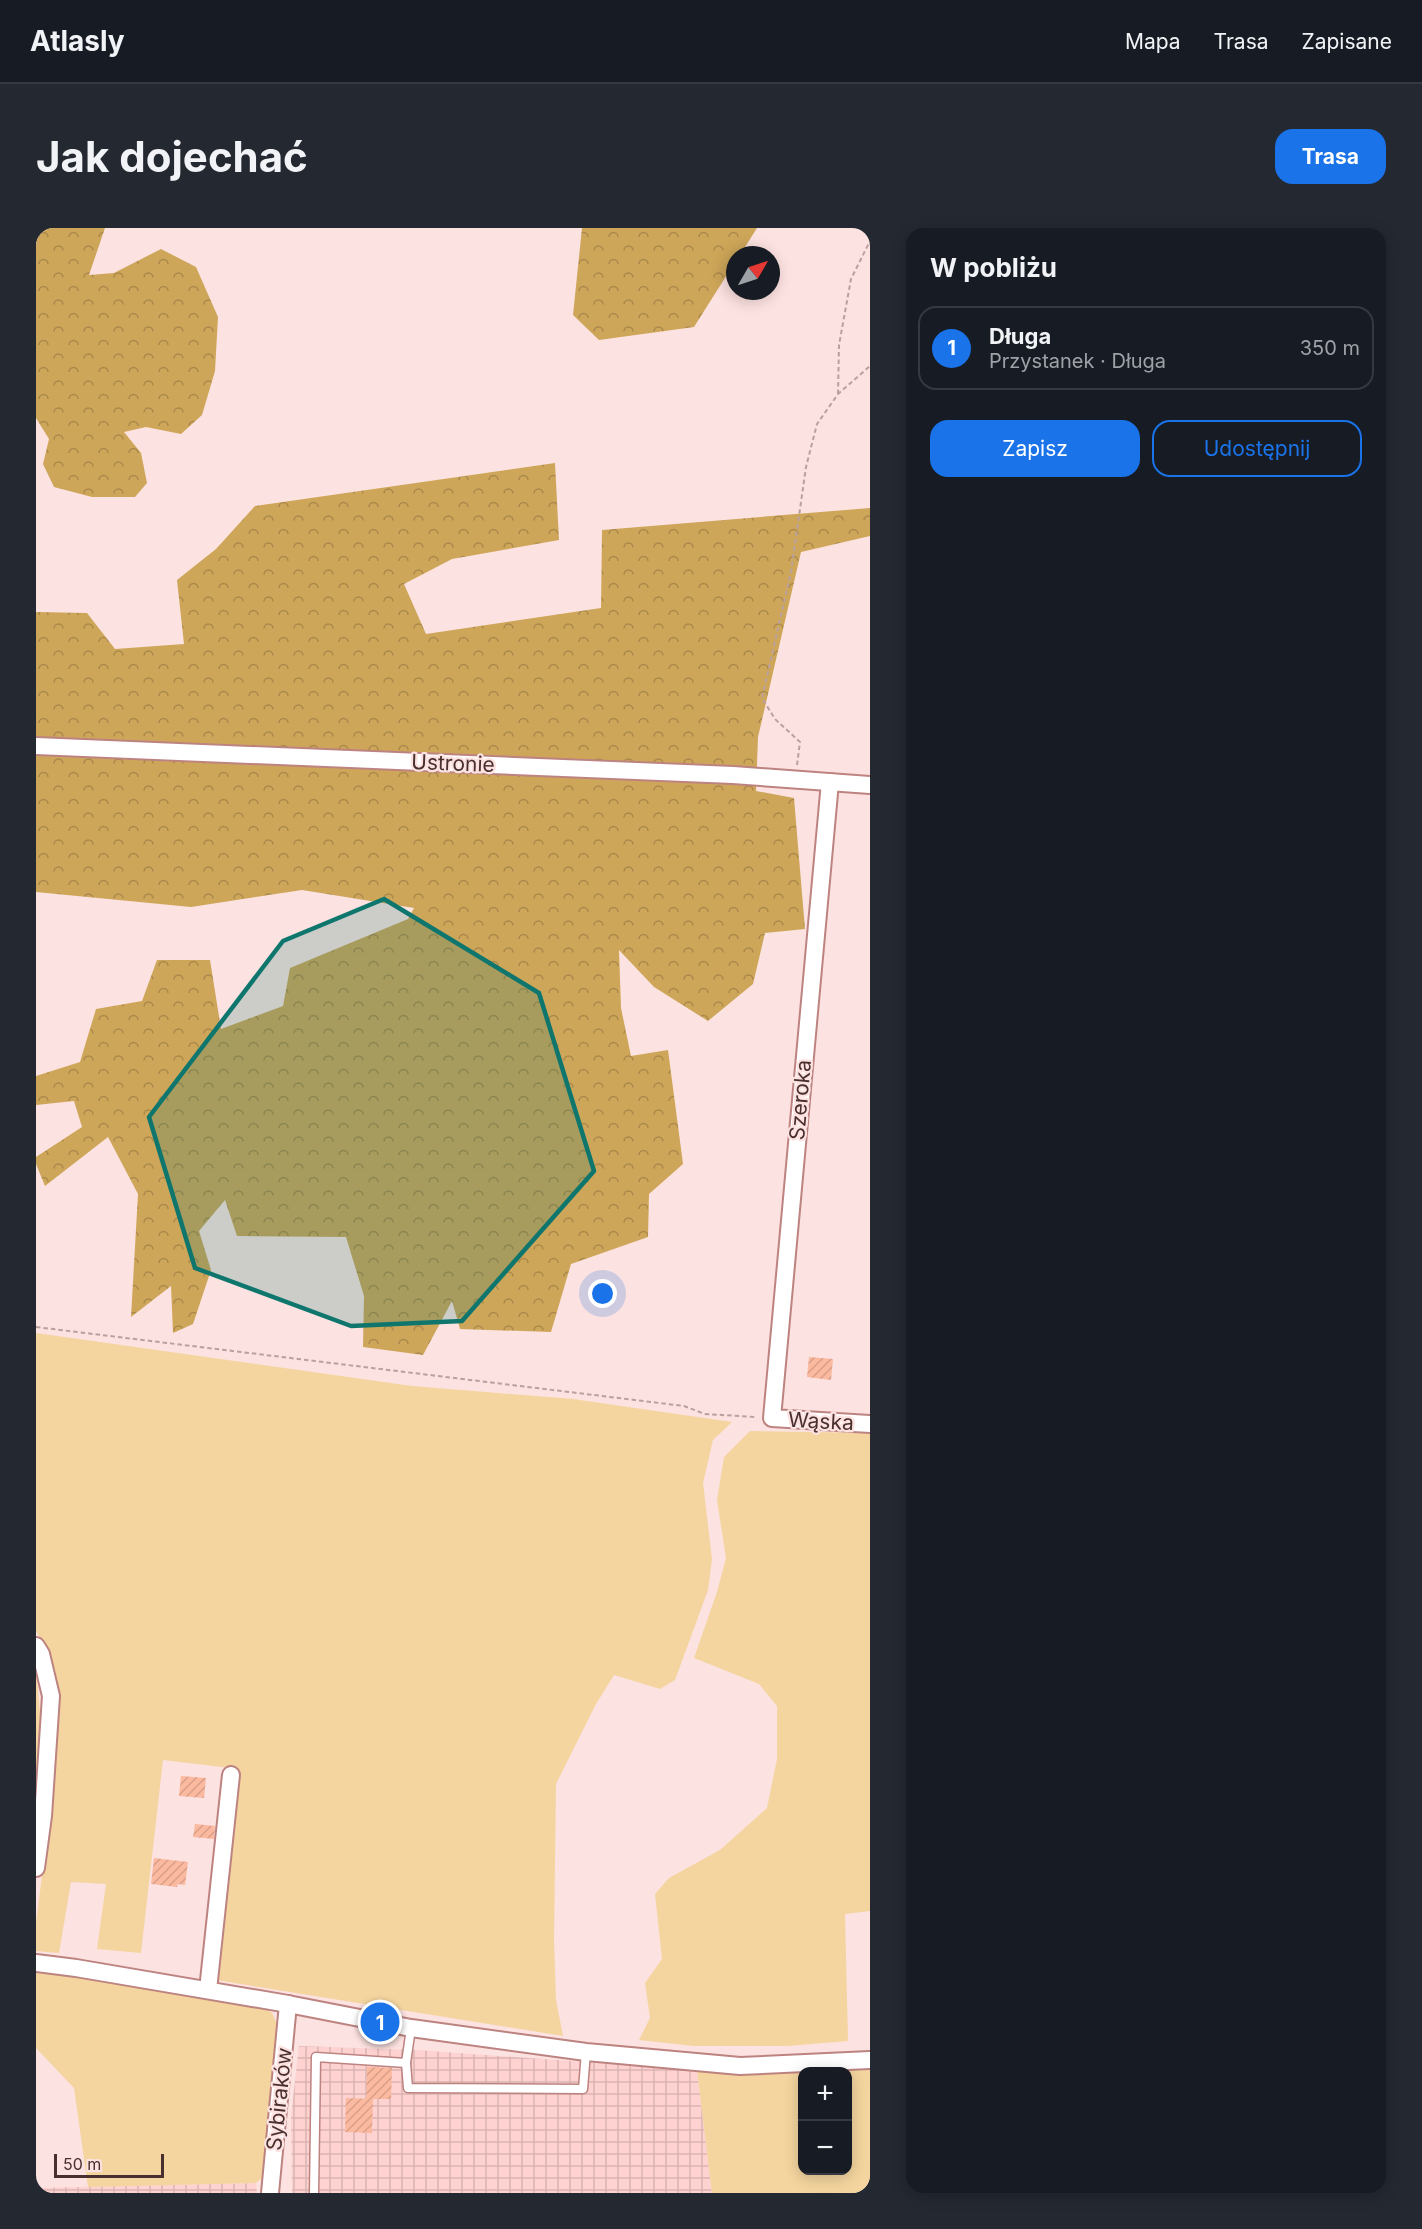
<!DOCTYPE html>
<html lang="pl">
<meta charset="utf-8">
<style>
:root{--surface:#171b24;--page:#242831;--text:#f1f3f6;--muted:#9ea1a6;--line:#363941;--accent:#1a73e8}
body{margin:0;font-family:Inter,sans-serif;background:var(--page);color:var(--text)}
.controls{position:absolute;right:18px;bottom:18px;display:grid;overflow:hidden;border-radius:12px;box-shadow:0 3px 15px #0003}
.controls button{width:54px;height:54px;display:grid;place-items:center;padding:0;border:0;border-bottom:2px solid var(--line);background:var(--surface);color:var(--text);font:30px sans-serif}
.compass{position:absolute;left:690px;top:18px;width:54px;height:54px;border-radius:50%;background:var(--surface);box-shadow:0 3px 15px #0003;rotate:51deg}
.scale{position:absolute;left:18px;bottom:15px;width:110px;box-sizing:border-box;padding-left:6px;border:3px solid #49302f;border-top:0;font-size:16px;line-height:21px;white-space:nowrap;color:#49302f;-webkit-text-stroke:4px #fce2e0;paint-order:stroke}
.you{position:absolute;left:567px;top:1066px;width:21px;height:21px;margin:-15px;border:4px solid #fff;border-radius:50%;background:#1a73e8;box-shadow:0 0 0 9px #1a73e833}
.badge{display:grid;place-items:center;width:39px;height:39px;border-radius:50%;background:var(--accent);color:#fff;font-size:20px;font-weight:700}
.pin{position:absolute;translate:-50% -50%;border:3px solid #fff;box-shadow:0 2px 6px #0006}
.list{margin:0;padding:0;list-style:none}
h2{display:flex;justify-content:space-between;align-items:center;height:78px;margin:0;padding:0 24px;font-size:26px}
h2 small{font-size:20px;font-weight:400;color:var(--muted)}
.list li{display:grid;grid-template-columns:39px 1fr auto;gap:18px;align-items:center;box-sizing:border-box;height:84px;margin:0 12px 12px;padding:0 12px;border:2px solid var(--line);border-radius:18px}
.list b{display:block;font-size:22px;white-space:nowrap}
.list p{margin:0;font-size:20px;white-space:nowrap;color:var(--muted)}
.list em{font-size:20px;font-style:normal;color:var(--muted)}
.actions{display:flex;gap:12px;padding:18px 24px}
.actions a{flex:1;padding:14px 0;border:2px solid var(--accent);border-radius:18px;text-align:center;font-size:21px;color:var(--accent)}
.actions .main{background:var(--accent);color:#fff}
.map{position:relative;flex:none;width:834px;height:1965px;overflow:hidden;border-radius:18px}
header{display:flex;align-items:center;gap:36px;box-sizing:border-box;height:84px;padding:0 30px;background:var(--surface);border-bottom:2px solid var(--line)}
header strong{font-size:28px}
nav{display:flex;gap:33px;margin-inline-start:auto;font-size:21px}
.intro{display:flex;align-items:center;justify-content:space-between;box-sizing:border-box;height:144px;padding:0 36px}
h1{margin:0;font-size:42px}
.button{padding:15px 27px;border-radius:18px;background:var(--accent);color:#fff;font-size:21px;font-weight:700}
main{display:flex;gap:36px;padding:0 36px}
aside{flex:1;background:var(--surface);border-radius:18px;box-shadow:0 3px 15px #0003}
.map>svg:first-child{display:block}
</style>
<header>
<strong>Atlasly</strong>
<nav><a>Mapa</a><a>Trasa</a><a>Zapisane</a></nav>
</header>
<div class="intro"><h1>Jak dojechać</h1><a class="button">Trasa</a></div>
<main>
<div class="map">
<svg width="834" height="1965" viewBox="0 0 834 1965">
<defs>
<pattern id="industrial-grid" width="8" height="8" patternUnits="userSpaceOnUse" patternTransform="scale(1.5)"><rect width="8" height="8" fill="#fed2d0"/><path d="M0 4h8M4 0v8" fill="none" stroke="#dbb5b3"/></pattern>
<pattern id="forest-crowns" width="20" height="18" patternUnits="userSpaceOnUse" patternTransform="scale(1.5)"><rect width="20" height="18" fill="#cea659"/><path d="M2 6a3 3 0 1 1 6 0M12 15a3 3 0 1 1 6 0" fill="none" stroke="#a9884a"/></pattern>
<pattern id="building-hatch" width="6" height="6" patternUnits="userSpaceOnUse" patternTransform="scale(1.5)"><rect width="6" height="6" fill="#fbb99f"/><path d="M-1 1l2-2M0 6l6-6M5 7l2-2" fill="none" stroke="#d99f89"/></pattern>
</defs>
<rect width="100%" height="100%" fill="#fce2e0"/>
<!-- industrial -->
<g fill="url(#industrial-grid)">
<polygon points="263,1818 381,1822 661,1842 676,1965 256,1965 255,1888"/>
<polygon points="220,1955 221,1965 0,1965 0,1960"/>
</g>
<!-- green -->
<g fill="#f4d59f" fill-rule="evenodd">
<polygon points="0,1105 376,1158 537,1171 696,1194 677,1212 667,1255 676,1331 672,1362 639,1452 624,1461 578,1447 560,1476 520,1556 518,1712 520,1772 527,1808 180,1752 203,1541 127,1532 105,1725 61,1721 70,1656 35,1654 23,1725 0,1723 0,1695 14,1585 18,1451 4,1410 0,1403"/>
<polygon points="714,1203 834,1205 834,1683 809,1686 812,1813 751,1818 658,1818 603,1812 614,1790 609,1755 626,1731 619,1666 633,1650 684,1622 731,1580 741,1531 741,1478 723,1456 658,1430 681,1364 690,1330 681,1272 688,1229"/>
<polygon points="0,1439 7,1518 0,1569"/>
<polygon points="0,1742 223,1777 236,1785 241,1796 231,1946 220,1955 52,1959 38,1860 0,1820"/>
<path d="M834,1841V1965H676L661,1842L709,1845ZM766,1844H812V1942H766Z"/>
</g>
<!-- forest -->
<g fill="url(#forest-crowns)">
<polygon points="0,0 69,0 53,47 78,45 125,21 160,39 182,89 179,143 166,187 145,206 110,199 88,204 105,225 111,255 99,269 56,269 18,259 7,236 13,211 0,190"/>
<polygon points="546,0 721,0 704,27 699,27 699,34 658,99 563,112 537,87"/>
<polygon points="519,235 523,312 416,331 368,356 390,406 565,380 566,302 834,280 834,308 765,324 722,509 720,563 758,570 769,701 729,705 717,756 672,793 618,759 583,722 585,780 595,828 632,822 647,936 613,966 612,1009 535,1036 515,1104 424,1101 416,1073 387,1127 327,1119 328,1068 310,1009 201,1008 189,972 163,1003 175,1042 157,1096 137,1105 135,1058 95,1089 102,966 72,909 9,958 0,936 0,929 46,899 38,873 0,877 0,848 44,834 60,781 106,773 121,732 174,732 185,801 247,778 254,740 372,691 378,680 266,662 155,679 0,664 0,384 51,385 79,421 148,416 141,352 180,321 219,278"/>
</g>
<!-- building -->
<g fill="url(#building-hatch)">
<polygon points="773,1129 797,1131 795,1152 771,1149"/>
<polygon points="145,1548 170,1550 168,1570 143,1568"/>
<polygon points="159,1596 179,1598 178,1611 157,1609"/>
<polygon points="118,1630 152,1634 149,1657 142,1656 141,1659 115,1656"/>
<polygon points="331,1839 356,1840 355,1871 330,1871"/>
<polygon points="310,1870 337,1871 336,1905 309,1904"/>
</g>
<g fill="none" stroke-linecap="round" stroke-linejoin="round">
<!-- service casing -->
<g stroke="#bd8380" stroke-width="11">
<g id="service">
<polyline points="370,1835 372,1860 547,1861 550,1824"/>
<polyline points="278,1965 280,1829 370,1835 375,1800"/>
</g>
</g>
<!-- minor casing -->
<g stroke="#bd8380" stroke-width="20">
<g id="minor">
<polyline points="0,518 697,547 834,557"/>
<polyline points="794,554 736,1190 834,1196"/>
<polyline points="0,1418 5,1426 15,1468 7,1588 0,1640"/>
<polyline points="0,1735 40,1740 252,1776 375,1800 550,1824 704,1838 834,1832"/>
<polyline points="172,1762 195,1547"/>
<polyline points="234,1965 252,1776"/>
</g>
</g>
<!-- path -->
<g stroke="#baa09e" stroke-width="2" stroke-dasharray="4.5 3" stroke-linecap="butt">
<polyline points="802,166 803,117 815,51 834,13"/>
<polyline points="761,537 764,514 739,491 726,470 755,344 770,239 781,196 802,166 834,138"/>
<polyline points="0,1099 648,1178 669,1186 720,1189"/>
</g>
<!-- service -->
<use href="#service" stroke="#fff" stroke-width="8"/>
<!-- minor -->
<use href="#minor" stroke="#fff" stroke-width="16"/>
</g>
<!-- marked area -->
<path fill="#0f766e" fill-opacity="0.2" stroke="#0f766e" stroke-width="4.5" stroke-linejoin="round" d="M348,671L503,765L558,943L426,1093L315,1098L159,1040L113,889L247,713Z"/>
<g text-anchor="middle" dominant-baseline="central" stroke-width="4.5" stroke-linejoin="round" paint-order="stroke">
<!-- street labels -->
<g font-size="21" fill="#49302f" stroke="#fce2e0">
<text transform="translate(417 535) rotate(2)">Ustronie</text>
<text transform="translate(764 872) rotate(-85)">Szeroka</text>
<text transform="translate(785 1193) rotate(3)">Wąska</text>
<text transform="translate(243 1871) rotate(-84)">Sybiraków</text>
</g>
</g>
</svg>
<div class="controls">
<button>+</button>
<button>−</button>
</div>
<svg class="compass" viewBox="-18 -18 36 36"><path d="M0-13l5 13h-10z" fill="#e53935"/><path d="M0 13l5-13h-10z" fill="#9ea1a6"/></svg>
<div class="scale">50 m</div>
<div class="you"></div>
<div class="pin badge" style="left:344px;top:1794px">1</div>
</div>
<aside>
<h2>W pobliżu<small></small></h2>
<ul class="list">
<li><span class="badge">1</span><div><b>Długa</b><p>Przystanek · Długa</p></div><em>350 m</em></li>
</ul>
<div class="actions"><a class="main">Zapisz</a><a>Udostępnij</a></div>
</aside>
</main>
